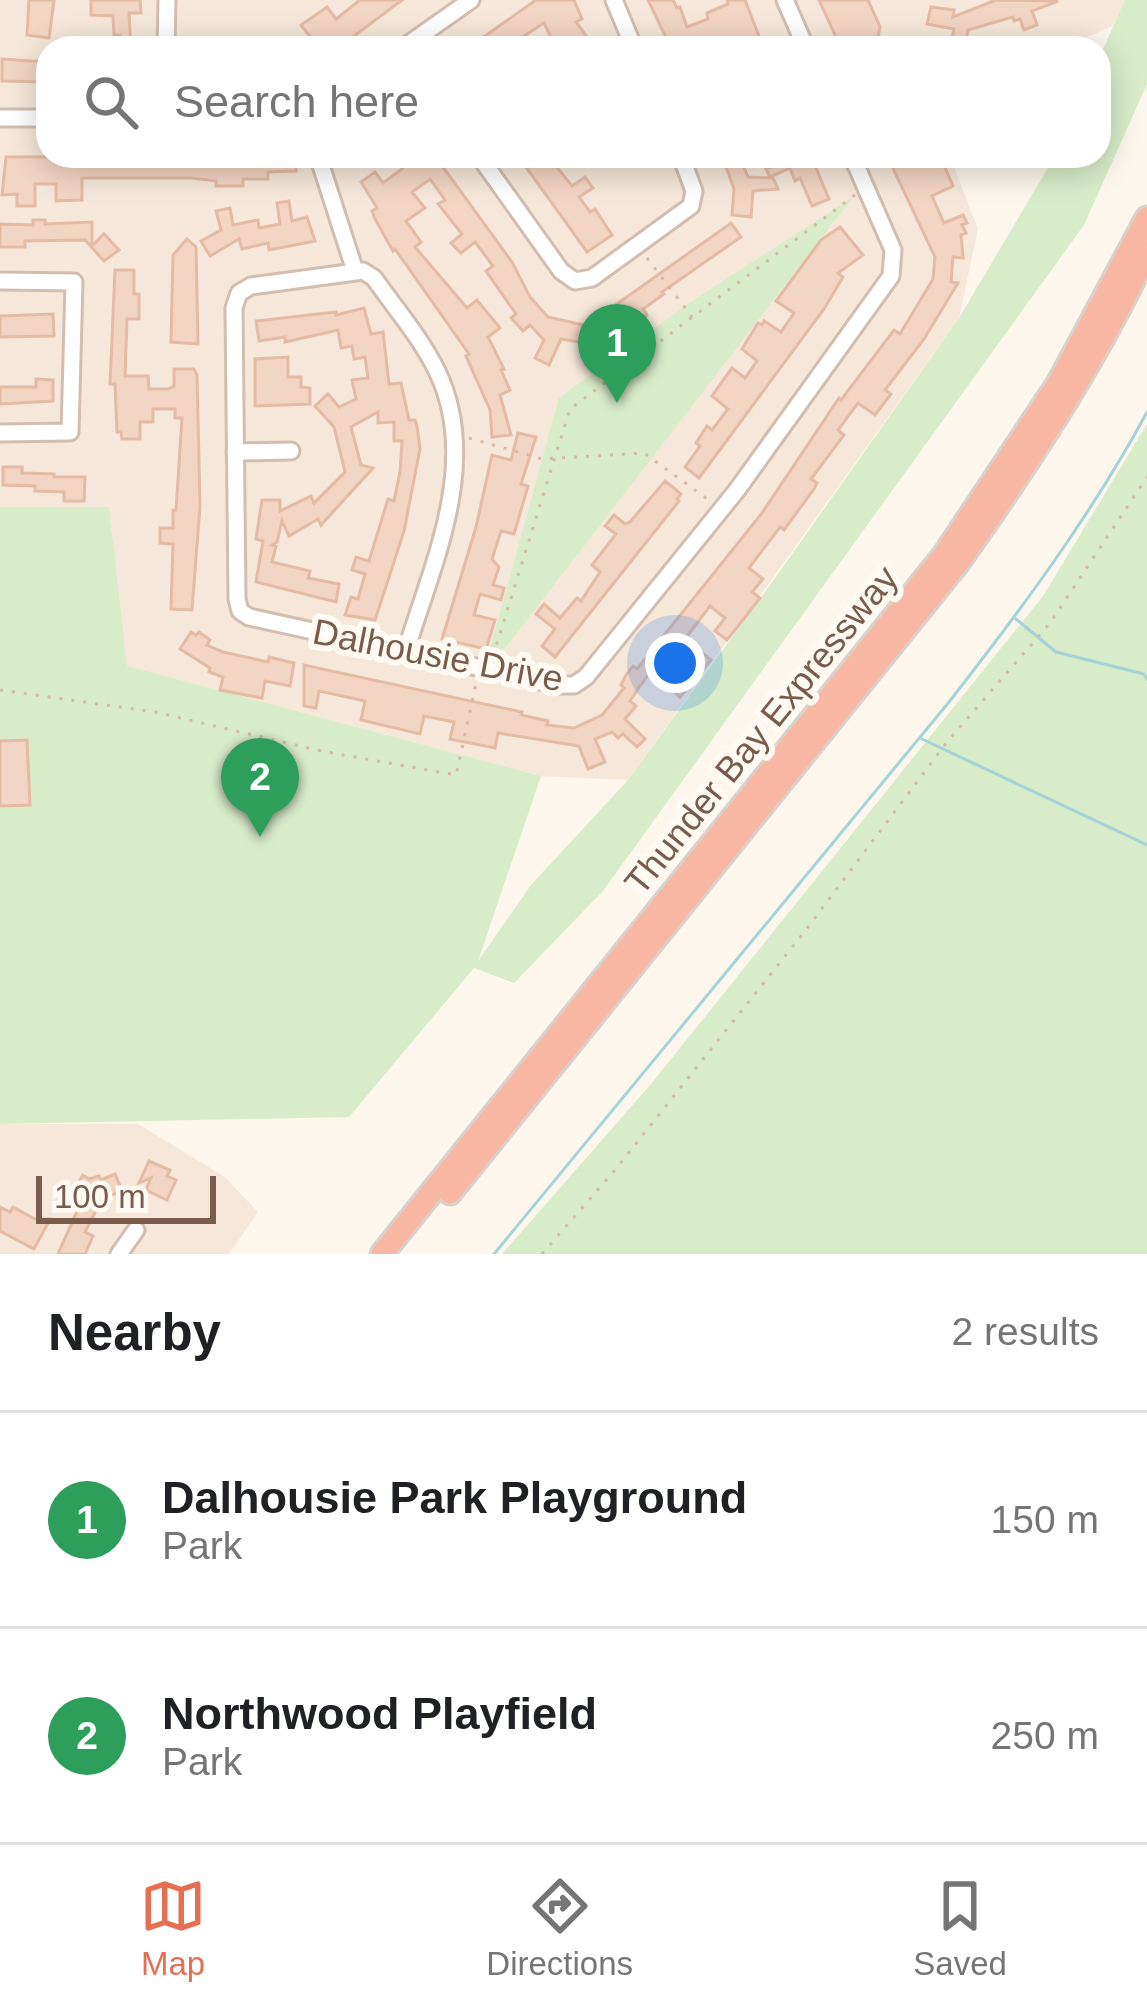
<!DOCTYPE html>
<style>
:root{--surface:#fff;--page:#f6f6f6;--text:#202124;--muted:#757577;--line:#e0e0e0;--accent:#e76f51}
body{margin:0;font-family:Arial,sans-serif;background:var(--page);color:var(--text)}
.scale{position:absolute;left:36px;bottom:30px;width:180px;box-sizing:border-box;padding-left:12px;border:6px solid #7a5c4d;border-top:0;font-size:33px;line-height:42px;white-space:nowrap;color:#7a5c4d;-webkit-text-stroke:9px #fffaf3;paint-order:stroke}
.you{position:absolute;left:675px;top:663px;width:42px;height:42px;margin:-30px;border:9px solid #fff;border-radius:50%;background:#1a73e8;box-shadow:0 0 0 18px #1a73e833}
.badge{display:grid;place-items:center;width:78px;height:78px;border-radius:50%;background:var(--accent);color:#fff;font-size:39px;font-weight:700}
.pin{position:absolute;translate:-50% -99px;filter:drop-shadow(0 3px 6px #0008)}
.pin::after{content:'';position:absolute;top:63px;width:42px;height:36px;background:inherit;clip-path:polygon(0 0,100% 0,50% 100%)}
.list{margin:0;padding:0;list-style:none}
h2{display:flex;justify-content:space-between;align-items:center;height:156px;margin:0;padding:0 48px;font-size:51px}
h2 small{font-size:39px;font-weight:400;color:var(--muted)}
.list li{display:grid;grid-template-columns:78px 1fr auto;gap:36px;align-items:center;box-sizing:border-box;height:216px;padding:0 48px;border-top:3px solid var(--line)}
.list b{display:block;font-size:45px;white-space:nowrap}
.list p{margin:0;font-size:39px;white-space:nowrap;color:var(--muted)}
.list em{font-size:39px;font-style:normal;color:var(--muted)}
.icon{flex:none;width:66px;height:66px;fill:none;stroke:currentColor;stroke-width:2;stroke-linecap:round;stroke-linejoin:round}
.map{position:relative;flex:none;width:1147px;height:1254px;overflow:hidden}
.search{position:absolute;background:var(--surface);box-shadow:0 6px 30px #0003;left:36px;right:36px;top:36px;height:132px;display:flex;align-items:center;gap:30px;box-sizing:border-box;padding:0 42px;border-radius:36px;color:var(--muted);font-size:45px}
.sheet{height:588px;background:var(--surface)}
nav{display:flex;justify-content:space-around;align-items:center;box-sizing:border-box;height:168px;border-top:3px solid var(--line);background:var(--surface);font-size:33px;color:var(--muted)}
nav a{display:grid;justify-items:center;gap:6px}
nav .on{color:var(--accent)}
.map>svg:first-child{display:block}
</style>
<div class="map">
<svg width="1147" height="1254" viewBox="0 0 1147 1254">
<rect width="100%" height="100%" fill="#fdf6ec"/>
<!-- residential -->
<g fill="#f5e8da">
<polygon points="0,0 1125,0 1113,26 1061,48 48,48 48,156 950,156 978,229 959,318 628,780 541,776 126,666 109,507 0,507"/>
<polygon points="0,1124 138,1124 225,1177 258,1212 229,1254 0,1254"/>
</g>
<!-- green -->
<g fill="#d8ecc9">
<polygon points="1125,0 1147,0 1147,84 1084,225 603,891 514,983 474,968 349,1117 0,1124 0,507 109,507 127,666 541,776 478,961 531,885 628,780 778,574 959,318 1055,156 1099,156 1099,58"/>
<polygon points="853,197 503,651 490,649 559,398 692,301"/>
<polygon points="1147,424 1147,1254 502,1254 651,1084 1043,596"/>
</g>
<g fill="none" stroke-linecap="round" stroke-linejoin="round">
<!-- stream -->
<g stroke="#a5d3da" stroke-width="3">
<polyline points="1016,619 1056,652 1144,674 1147,679"/>
<polyline points="922,739 1147,845"/>
<path d="M494,1254L949,702C1021,610 1092,514 1147,412"/>
</g>
</g>
<!-- building -->
<g fill="#f3d5c3" stroke="#e6bba3" stroke-width="3">
<polygon points="29,0 54,0 49,38 27,35"/>
<polygon points="91,0 140,0 141,13 129,13 131,48 120,48 120,35 114,35 113,16 91,15"/>
<polygon points="360,0 402,0 338,48 297,48 311,38 301,25 327,7 336,19"/>
<polygon points="536,0 574,0 582,19 576,22 595,48 556,48 544,23 506,48 468,48"/>
<polygon points="648,0 673,0 677,8 680,7 687,27 708,19 707,13 728,4 727,0 745,0 762,44 737,48 734,39 718,46 714,38 697,48 671,48"/>
<polygon points="819,0 868,0 880,27 876,48 841,48"/>
<polygon points="996,0 1058,1 1032,11 1037,25 1024,30 1020,19 1014,21 1013,17 968,30 965,48 950,47 954,29 927,24 931,7 954,10 953,17"/>
<polygon points="2,59 44,62 44,82 2,81"/>
<polygon points="393,156 435,156 512,262 530,297 548,317 583,325 579,342 561,339 549,365 535,358 544,340 530,325 523,331 511,318 516,314 486,271 493,266 475,242 461,253 451,243 462,234 438,204 445,200 430,179 412,192 425,208 406,221 421,242 415,247 467,308 477,300 500,328 488,337 504,369 501,370 510,390 500,395 511,435 492,437 490,410 466,356 469,354 395,249 393,251 375,219 372,211 377,208 361,182 375,172 383,183 402,169"/>
<polygon points="518,156 548,156 572,186 585,177 593,188 579,197 590,212 595,209 612,235 587,252"/>
<polygon points="722,156 739,156 748,177 773,178 778,189 753,191 751,217 732,215 734,189"/>
<polygon points="785,156 811,156 829,199 812,206 800,178 795,181 790,168 770,177 766,169 787,160"/>
<polygon points="897,156 914,156 918,166 940,156 953,186 932,196 944,223 963,215 967,223 962,225 966,233 961,235 963,258 953,257 951,282 958,283 924,339 885,390 891,394 875,415 858,403 838,430 844,435 811,479 817,483 814,489 784,530 780,527 749,568 763,579 752,592 760,598 735,630 727,640 715,631 725,618 710,606 685,639 711,660 680,697 666,685 670,680 654,667 640,686 630,701 636,706 625,719 645,739 637,747 623,734 618,738 612,732 595,739 605,762 588,769 579,746 498,733 495,748 450,739 454,722 424,716 420,734 361,720 365,701 319,691 316,708 304,706 304,665 522,712 521,715 548,721 547,725 574,728 602,715 624,688 621,685 626,675 633,666 637,669 762,513 839,398 841,400 894,330 900,334 933,279 935,257 889,160"/>
<polygon points="6,157 287,156 296,157 296,171 268,172 268,179 243,179 243,186 216,186 216,181 192,178 82,178 82,200 56,201 56,184 35,184 35,206 17,206 17,194 2,195"/>
<polygon points="289,201 292,221 307,217 315,241 269,250 268,243 242,249 239,239 210,256 201,241 221,230 216,211 230,208 233,225 258,220 259,228 280,224 277,203"/>
<polygon points="33,220 45,220 45,224 92,222 92,246 104,234 119,250 104,261 85,240 25,241 25,247 0,247 0,224 33,225"/>
<polygon points="731,223 741,237 662,292 664,294 643,309 647,315 625,336 620,328 602,341 592,327 619,307 617,304"/>
<polygon points="840,227 863,255 838,273 843,277 824,309 699,478 685,467 700,446 696,443 707,426 712,430 728,409 712,396 732,368 745,378 757,361 742,349 758,323 762,325 764,321 781,332 794,313 776,301 821,240"/>
<polygon points="187,239 196,247 198,344 171,342 173,255"/>
<polygon points="115,270 134,270 134,294 139,294 139,319 127,319 125,376 148,376 149,389 168,389 174,386 174,369 194,369 197,375 200,506 192,610 171,609 173,544 160,543 160,528 173,528 173,510 176,510 182,418 175,418 175,409 153,409 153,422 140,422 140,439 122,439 121,432 117,432 115,384 110,384"/>
<polygon points="364,308 371,334 383,332 389,384 401,383 409,420 415,420 417,426 420,449 404,531 375,620 345,615 351,597 358,599 365,574 352,570 356,557 369,561 388,499 394,501 400,472 402,441 394,441 394,422 378,423 378,412 351,427 361,465 373,468 321,525 318,519 289,536 282,521 277,542 272,545 276,546 272,562 310,571 308,578 339,584 336,602 256,582 263,541 256,539 262,500 280,500 280,511 311,496 314,503 345,472 334,427 315,406 328,394 339,407 356,399 352,380 368,378 365,357 354,359 352,346 341,348 338,330 285,342 285,337 259,341 256,321 336,312 336,315"/>
<polygon points="53,314 54,336 0,337 0,316"/>
<polygon points="288,357 288,377 301,377 301,387 310,388 310,404 255,406 255,359"/>
<polygon points="36,379 53,380 53,401 0,404 0,387 36,387"/>
<polygon points="518,433 536,437 521,484 528,486 514,534 501,531 492,559 499,567 493,585 504,588 501,600 480,594 474,615 495,620 486,649 442,639 476,527 492,455 511,460"/>
<polygon points="3,467 22,467 22,473 54,474 54,477 85,477 84,501 64,501 64,492 35,491 35,486 3,485"/>
<polygon points="665,481 681,494 677,499 679,501 555,657 542,646 555,629 536,614 544,604 560,618 577,598 581,601 600,572 592,565 616,534 605,526 614,515 625,524 630,522"/>
<polygon points="191,632 196,635 199,632 210,640 207,645 223,652 268,662 269,657 294,663 290,686 265,681 262,698 220,690 223,677 209,672 210,668 180,649"/>
<polygon points="27,740 30,805 0,806 0,741"/>
<polygon points="149,1161 170,1170 167,1176 176,1180 167,1200 146,1190 151,1178 139,1183"/>
<polygon points="115,1174 122,1191 102,1199 85,1232 93,1236 85,1254 58,1254 86,1191 77,1185 83,1175 89,1179 99,1176 101,1180"/>
<polygon points="0,1207 10,1212 13,1207 35,1219 50,1219 34,1249 0,1231"/>
</g>
<g fill="none" stroke-linecap="round" stroke-linejoin="round">
<!-- minor casing -->
<g stroke="#d1beb0" stroke-width="21">
<g id="minor">
<polyline points="614,0 634,48"/>
<polyline points="785,0 806,48"/>
<polyline points="166,48 167,0"/>
<polyline points="403,48 471,0"/>
<polyline points="0,118 48,118"/>
<polyline points="318,156 355,271"/>
<polyline points="479,156 561,271 575,281 592,278 691,206 694,191 681,156"/>
<polyline points="0,281 74,282 70,432 0,433"/>
<polyline points="235,452 291,451"/>
<path d="M406,651C433,562 481,462 437,371C421,338 395,308 374,278L363,271L251,286L239,293L234,308L237,599L240,611L249,617L558,685H574L586,677L737,490L891,276L893,250L852,156"/>
<polyline points="119,1254 136,1230"/>
</g>
</g>
<!-- highway casing -->
<g stroke="#dad1cd" stroke-width="27">
<g id="highway">
<path d="M450,1193L958,563C1028,464 1096,362 1147,252"/>
<polyline points="382,1254 944,555 1059,382 1147,218"/>
</g>
</g>
<!-- path -->
<g stroke="#d9b8a5" stroke-width="3" stroke-dasharray="3 9" stroke-linecap="butt">
<polyline points="647,258 692,317"/>
<polyline points="469,438 542,459 644,453 710,501"/>
<polyline points="493,656 570,409 855,195"/>
<polyline points="0,690 155,712 321,751 456,775 477,679"/>
<polyline points="542,1254 615,1170 805,931 947,742 1050,623 1147,477"/>
</g>
<!-- minor -->
<use href="#minor" stroke="#fff" stroke-width="15"/>
<!-- highway -->
<use href="#highway" stroke="#f7b7a3" stroke-width="21"/>
</g>
<g text-anchor="middle" dominant-baseline="central" stroke-width="12" stroke-linejoin="round" paint-order="stroke">
<!-- street labels -->
<g font-size="36" fill="#7a5c4d" stroke="#fffaf3">
<text transform="translate(438 655) rotate(11)">Dalhousie Drive</text>
<text transform="translate(761 730) rotate(-51)">Thunder Bay Expressway</text>
</g>
</g>
</svg>
<div class="scale">100 m</div>
<div class="you"></div>
<div class="pin badge" style="left:617px;top:403px;background:#2e9e5b">1</div>
<div class="pin badge" style="left:260px;top:837px;background:#2e9e5b">2</div>
<div class="search"><svg class="icon" aria-label="search" viewBox="0 0 24 24"><circle cx="10" cy="10" r="6"/><path d="M15 15l6 6"/></svg>Search here</div>
</div>
<section class="sheet">
<h2>Nearby<small>2 results</small></h2>
<ul class="list">
<li><span class="badge" style="background:#2e9e5b">1</span><div><b>Dalhousie Park Playground</b><p>Park</p></div><em>150 m</em></li>
<li><span class="badge" style="background:#2e9e5b">2</span><div><b>Northwood Playfield</b><p>Park</p></div><em>250 m</em></li>
</ul>
</section>
<nav>
<a class="on"><svg class="icon" aria-label="map" viewBox="0 0 24 24"><path d="M3 6l6-2 6 2 6-2v14l-6 2-6-2-6 2zM9 4v14M15 6v14"/></svg>Map</a>
<a><svg class="icon" aria-label="directions" viewBox="0 0 24 24"><path d="M12 3l9 9-9 9-9-9zM9 14v-3h6M13 9l2 2-2 2"/></svg>Directions</a>
<a><svg class="icon" aria-label="saved" viewBox="0 0 24 24"><path d="M7 4h10v16l-5-4-5 4z"/></svg>Saved</a>
</nav>
